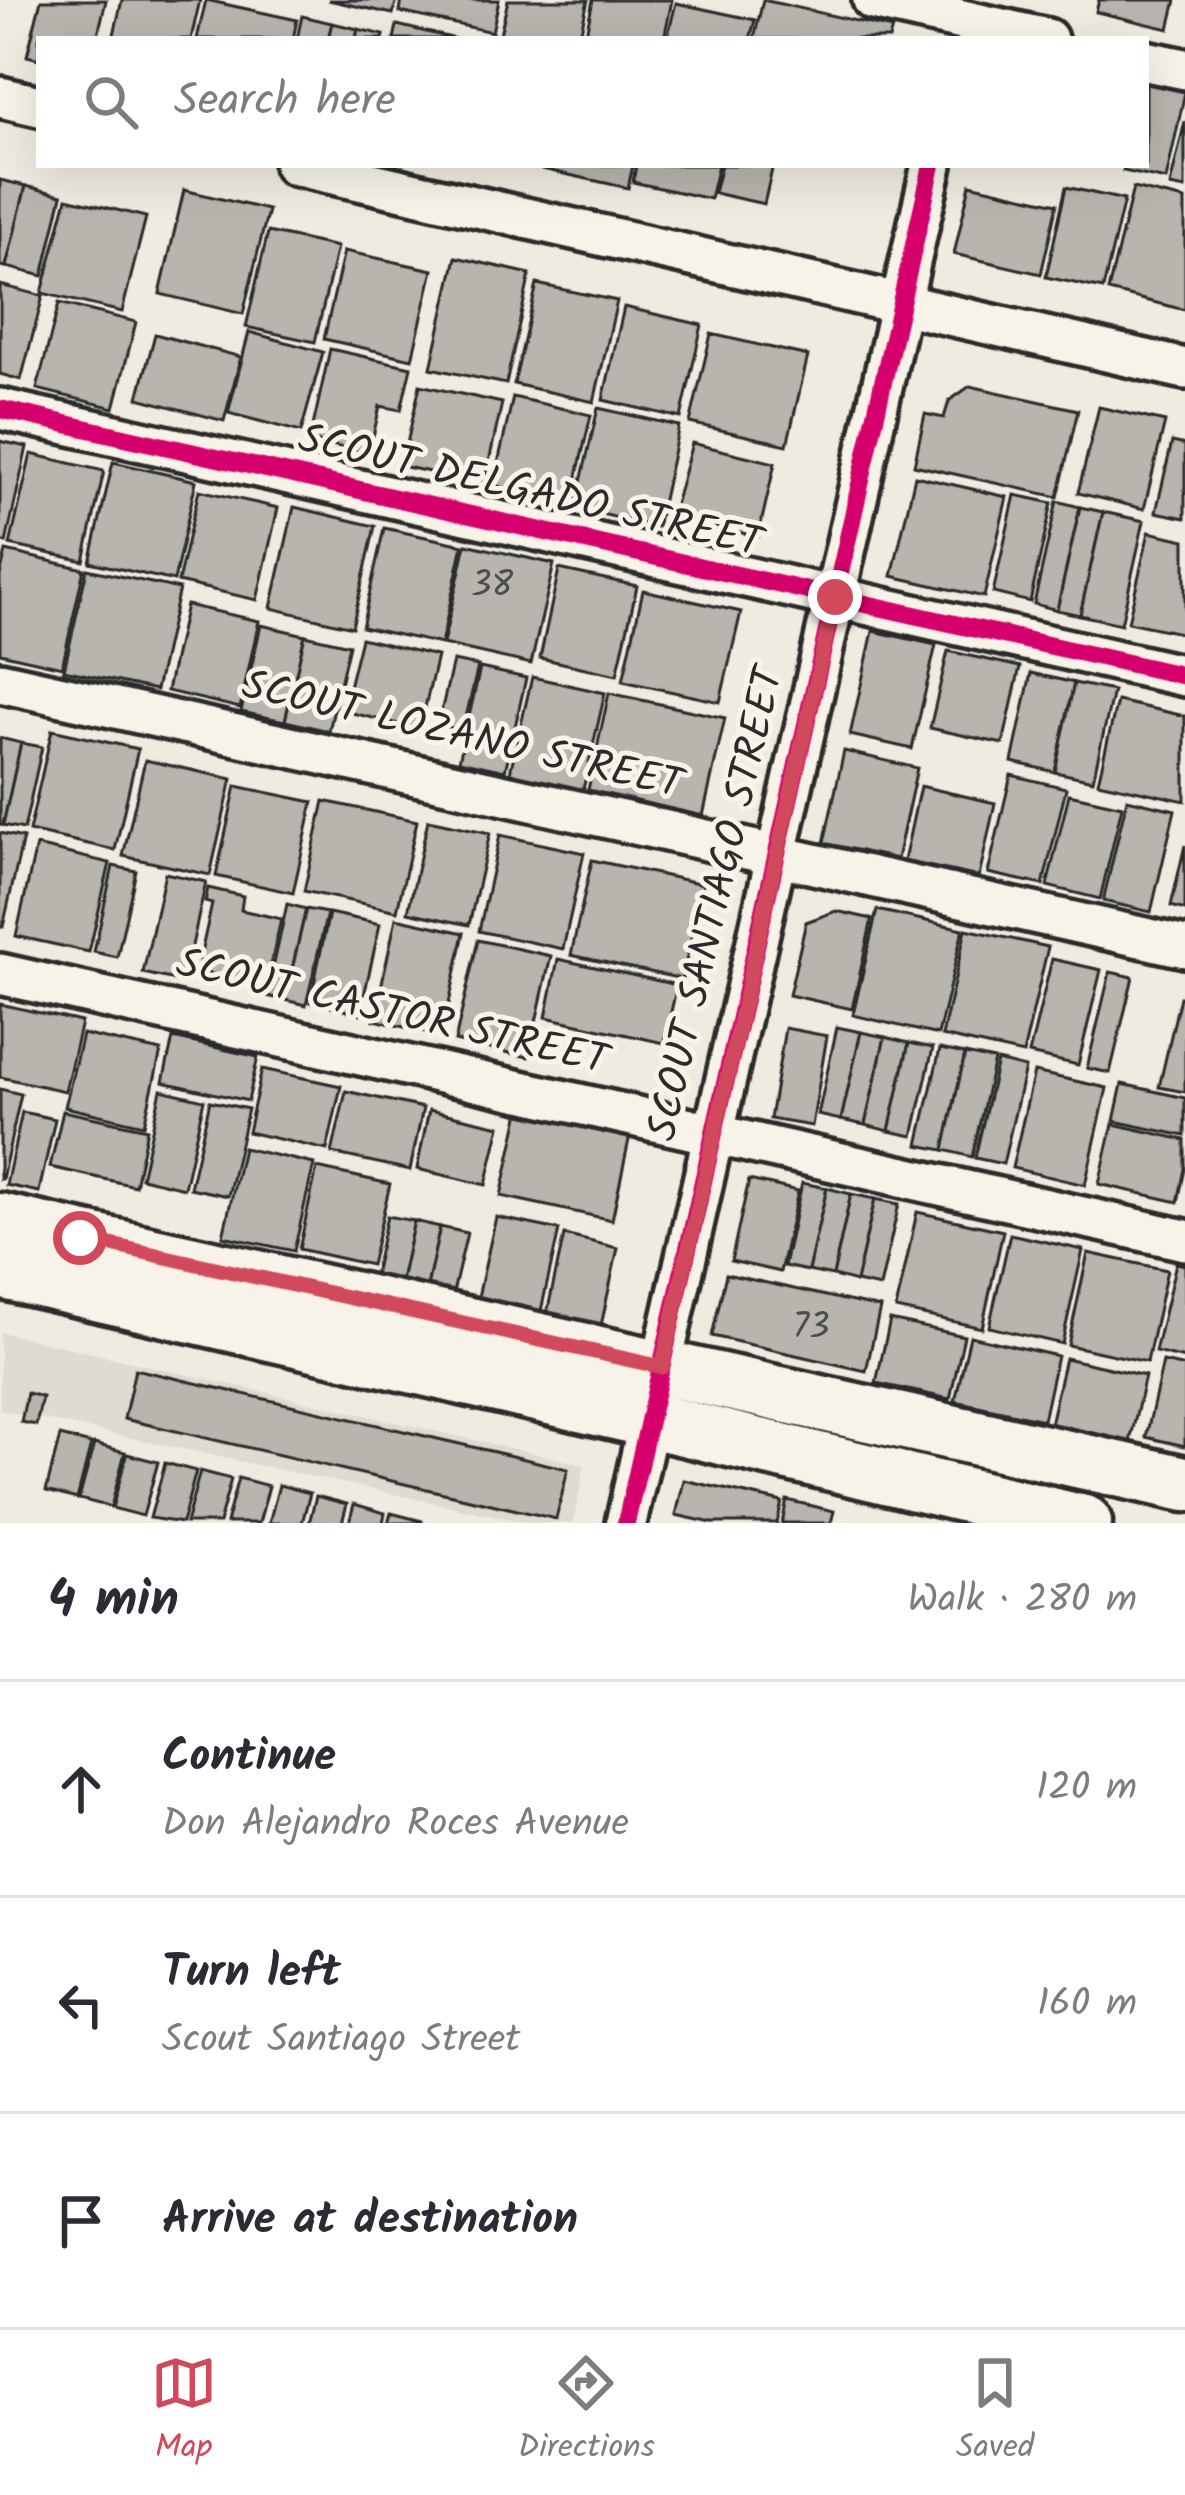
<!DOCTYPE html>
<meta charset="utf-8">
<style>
:root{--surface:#fff;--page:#f7f7f7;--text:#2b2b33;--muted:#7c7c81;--line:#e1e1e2;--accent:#d1495b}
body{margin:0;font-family:Kalam,sans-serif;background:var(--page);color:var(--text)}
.stop{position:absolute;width:36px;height:36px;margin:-27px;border:9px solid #d1495b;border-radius:50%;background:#fff}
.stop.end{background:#d1495b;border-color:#fff;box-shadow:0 3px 12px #0008}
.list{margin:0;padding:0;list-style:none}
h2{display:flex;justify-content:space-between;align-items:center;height:156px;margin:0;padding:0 48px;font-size:51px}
h2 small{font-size:39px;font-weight:400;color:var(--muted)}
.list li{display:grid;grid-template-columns:78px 1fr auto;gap:36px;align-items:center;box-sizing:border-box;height:216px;padding:0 48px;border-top:3px solid var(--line)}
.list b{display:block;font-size:45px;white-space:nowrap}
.list p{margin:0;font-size:39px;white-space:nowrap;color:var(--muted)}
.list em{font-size:39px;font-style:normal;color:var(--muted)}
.icon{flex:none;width:66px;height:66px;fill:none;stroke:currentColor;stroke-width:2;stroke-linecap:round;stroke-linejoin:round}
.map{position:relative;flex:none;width:1185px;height:1523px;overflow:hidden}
.search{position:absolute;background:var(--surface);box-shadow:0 12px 48px #0002;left:36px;right:36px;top:36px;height:132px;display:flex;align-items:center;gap:30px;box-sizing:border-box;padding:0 42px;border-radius:0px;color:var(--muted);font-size:45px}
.sheet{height:804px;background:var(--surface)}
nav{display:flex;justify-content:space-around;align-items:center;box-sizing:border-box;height:168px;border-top:3px solid var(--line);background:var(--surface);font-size:33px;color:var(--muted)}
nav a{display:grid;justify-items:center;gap:6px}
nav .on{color:var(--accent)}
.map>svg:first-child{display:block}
</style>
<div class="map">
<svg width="1185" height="1523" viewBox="0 0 1185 1523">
<rect width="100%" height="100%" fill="#efebe0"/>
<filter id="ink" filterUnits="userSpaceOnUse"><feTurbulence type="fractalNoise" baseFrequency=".00833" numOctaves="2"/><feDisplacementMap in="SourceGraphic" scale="24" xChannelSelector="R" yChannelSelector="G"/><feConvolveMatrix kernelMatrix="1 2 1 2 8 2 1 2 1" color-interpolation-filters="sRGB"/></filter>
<g filter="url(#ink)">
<!-- built -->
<polygon fill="#dedbd1" points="0,1332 585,1465 573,1523 529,1523 0,1410"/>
<!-- building -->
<g fill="#b8b5ae" stroke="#2b2b2b" stroke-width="3">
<polygon points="41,0 106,0 97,39 39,39 39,59 27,56"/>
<polygon points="122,0 200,0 191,39 113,39"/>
<polygon points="206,0 297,20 293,39 197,39"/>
<polygon points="328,0 397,0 393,14"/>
<polygon points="402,0 499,0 492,32 400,12"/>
<polygon points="508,0 588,0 579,39 499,39"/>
<polygon points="593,0 672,0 664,39 585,39"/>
<polygon points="763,0 892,29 889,39 754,39"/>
<polygon points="1099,0 1176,0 1169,29 1096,12"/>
<polygon points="676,3 755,20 750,39 667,39"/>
<polygon points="302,16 332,23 328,39 297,39"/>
<polygon points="332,23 358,29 356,39 328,39"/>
<polygon points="397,25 456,39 394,39"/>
<polygon points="358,29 384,35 383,39 356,39"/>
<polygon points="1146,83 1185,92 1166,180 1123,171 1125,165 1146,165"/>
<polygon points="1185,121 1185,189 1170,186"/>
<polygon points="543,165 633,165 628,188 542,169"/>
<polygon points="636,165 718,165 710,199 633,182"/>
<polygon points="721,165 773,165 764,204 714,193"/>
<polygon points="0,180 26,186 6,267 0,266"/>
<polygon points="970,184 1057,204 1041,274 954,254"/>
<polygon points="26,186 62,195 43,276 6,267"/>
<polygon points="1066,187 1124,200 1103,289 1046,277"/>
<polygon points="1133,188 1185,200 1185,310 1108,291"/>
<polygon points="184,190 268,210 243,314 160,294"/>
<polygon points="67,198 146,217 122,312 42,293"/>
<polygon points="268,232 337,247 315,342 246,327"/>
<polygon points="344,251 433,270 412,359 324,339"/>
<polygon points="456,257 530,274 506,384 431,368"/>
<polygon points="537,284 617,301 594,402 514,384"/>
<polygon points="0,285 43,296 21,380 0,374"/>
<polygon points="59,303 136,322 114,408 37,389"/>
<polygon points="624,307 702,325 681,418 603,400"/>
<polygon points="249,332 323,352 301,432 228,413"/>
<polygon points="155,334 241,357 224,421 138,398"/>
<polygon points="711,334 808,356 787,445 690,423"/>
<polygon points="330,349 411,367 401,410 380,406 369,454 310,440"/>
<polygon points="420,385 502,403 484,484 402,466"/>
<polygon points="970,386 1078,410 1058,497 914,465 925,414 944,418 949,401"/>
<polygon points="513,397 591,415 571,502 493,485"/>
<polygon points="1099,407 1165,422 1144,509 1078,493"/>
<polygon points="598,408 679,426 657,527 575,508"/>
<polygon points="0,441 27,447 6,543 0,541"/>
<polygon points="1172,442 1185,445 1185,518 1156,512"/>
<polygon points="692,443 775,463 758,537 672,516"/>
<polygon points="31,454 104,471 84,561 10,545"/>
<polygon points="113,462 196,481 174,581 90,562"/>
<polygon points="915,476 1007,497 984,597 892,576"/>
<polygon points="199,490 278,508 257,600 178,582"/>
<polygon points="1015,495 1052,503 1030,602 993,593"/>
<polygon points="1057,501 1080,507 1057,610 1034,604"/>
<polygon points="294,507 375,526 352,627 271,608"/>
<polygon points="1080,507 1103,512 1080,615 1057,610"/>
<polygon points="1103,512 1144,521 1121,624 1080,615"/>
<polygon points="384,528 463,545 441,644 362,627"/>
<polygon points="1149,532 1185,540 1185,634 1128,622"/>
<polygon points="466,544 554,564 531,664 443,644"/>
<polygon points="6,551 84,569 62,667 0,653 0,576"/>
<polygon points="87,569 179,589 156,690 64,670"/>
<polygon points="559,569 637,586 617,675 540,658"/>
<polygon points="643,590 741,612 720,702 623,681"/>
<polygon points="186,605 259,621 240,708 167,691"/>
<polygon points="261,625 305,635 285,721 241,712"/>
<polygon points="873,631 936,645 912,749 850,735"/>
<polygon points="305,635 349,645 329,731 285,721"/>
<polygon points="361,638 437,656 420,729 343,711"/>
<polygon points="948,651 1020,667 1003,744 930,728"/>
<polygon points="453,661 478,666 463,730 438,725"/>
<polygon points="480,668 526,678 505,771 459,761"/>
<polygon points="1031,673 1074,683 1055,772 1012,762"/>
<polygon points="532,677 605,693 582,794 509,777"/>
<polygon points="1074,683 1113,691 1093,780 1055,772"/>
<polygon points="609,693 725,718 703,816 588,790"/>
<polygon points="1117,701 1185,716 1185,801 1098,782"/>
<polygon points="52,730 138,749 115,850 29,831"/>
<polygon points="0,738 21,743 3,825 0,824"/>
<polygon points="21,743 42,747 24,829 3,825"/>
<polygon points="844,751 917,768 897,859 824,843"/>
<polygon points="145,760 232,779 210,875 123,856"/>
<polygon points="1011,775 1066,788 1043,885 988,873"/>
<polygon points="236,786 313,802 293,893 216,876"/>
<polygon points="920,786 995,803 979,877 904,861"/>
<polygon points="1069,794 1122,806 1100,899 1047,886"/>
<polygon points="1127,799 1175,810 1151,912 1103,901"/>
<polygon points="324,801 417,821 397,911 304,891"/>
<polygon points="428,820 490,833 469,925 408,912"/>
<polygon points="0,833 23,838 3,927 0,927"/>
<polygon points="500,835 584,853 563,949 479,931"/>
<polygon points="1185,845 1185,910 1171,906"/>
<polygon points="36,846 110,863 89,952 16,936"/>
<polygon points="592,860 703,884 682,979 571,955"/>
<polygon points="113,866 136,871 117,957 94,952"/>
<polygon points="165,873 206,882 184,982 143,973"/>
<polygon points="208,888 243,896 241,910 281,919 266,986 197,971 212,904 205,902"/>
<polygon points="287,904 306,909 285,1000 267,996"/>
<polygon points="306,909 327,913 306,1005 285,1000"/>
<polygon points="877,910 963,929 938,1035 853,1015"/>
<polygon points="836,911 872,919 852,1009 789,995 806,922"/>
<polygon points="329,913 380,924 360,1014 310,1002"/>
<polygon points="396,918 464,933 442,1036 374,1020"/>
<polygon points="966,929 1048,947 1023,1054 942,1036"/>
<polygon points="478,940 551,956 528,1057 455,1041"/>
<polygon points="558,959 677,985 664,1043 546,1017"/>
<polygon points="1052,959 1101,970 1078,1065 1029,1054"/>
<polygon points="1110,972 1133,977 1110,1073 1087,1068"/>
<polygon points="1180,997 1185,998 1185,1092 1159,1087"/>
<polygon points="0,1004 81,1022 65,1091 0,1077"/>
<polygon points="837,1027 861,1032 841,1120 818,1115"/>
<polygon points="785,1028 827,1036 812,1126 770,1119"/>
<polygon points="861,1032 885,1037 865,1125 841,1120"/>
<polygon points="82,1034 161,1051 144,1125 65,1107"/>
<polygon points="885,1037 909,1043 889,1131 865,1125"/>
<polygon points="173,1038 258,1057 248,1101 163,1082"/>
<polygon points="909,1043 933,1048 913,1136 889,1131"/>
<polygon points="940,1049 965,1054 944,1150 918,1145"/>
<polygon points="965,1054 994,1060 972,1157 944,1150"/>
<polygon points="997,1061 1025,1068 1003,1164 975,1158"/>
<polygon points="262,1069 341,1086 327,1150 248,1132"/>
<polygon points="1034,1072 1107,1088 1085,1185 1012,1168"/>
<polygon points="1122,1084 1185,1098 1185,1136 1114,1121"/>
<polygon points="0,1089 21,1094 2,1179 0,1179"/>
<polygon points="161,1090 204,1100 184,1188 141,1178"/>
<polygon points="346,1091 423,1108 410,1170 332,1153"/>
<polygon points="210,1101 248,1109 228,1196 190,1188"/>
<polygon points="429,1110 500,1126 486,1185 417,1169"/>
<polygon points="63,1111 147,1129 135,1186 50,1167"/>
<polygon points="520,1111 630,1135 612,1220 501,1196"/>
<polygon points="22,1112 55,1119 39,1192 6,1185"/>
<polygon points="1113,1124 1185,1140 1185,1169 1178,1202 1099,1184"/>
<polygon points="243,1148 314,1164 294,1251 223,1236"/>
<polygon points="317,1168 390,1184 371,1265 299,1249"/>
<polygon points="749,1180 798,1191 780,1272 731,1261"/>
<polygon points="802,1183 827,1188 808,1271 784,1266"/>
<polygon points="827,1188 851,1194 833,1276 808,1271"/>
<polygon points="851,1194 875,1199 856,1282 833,1276"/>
<polygon points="875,1199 899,1204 880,1287 856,1282"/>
<polygon points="917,1212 1003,1231 982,1328 896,1309"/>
<polygon points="387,1216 414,1221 399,1290 372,1284"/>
<polygon points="496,1217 559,1230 541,1311 478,1297"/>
<polygon points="414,1221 440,1227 425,1296 399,1290"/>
<polygon points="440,1227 467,1233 451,1301 425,1296"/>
<polygon points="1010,1234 1083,1250 1062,1344 989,1327"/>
<polygon points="564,1235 618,1248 600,1330 546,1318"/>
<polygon points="1088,1253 1167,1270 1147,1362 1068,1345"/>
<polygon points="1176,1263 1185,1265 1185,1359 1155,1352"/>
<polygon points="726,1274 880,1308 866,1371 712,1336"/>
<polygon points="890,1320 964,1336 950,1399 876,1383"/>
<polygon points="970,1336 1057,1356 1043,1420 955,1401"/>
<polygon points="1065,1358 1145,1376 1130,1442 1050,1424"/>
<polygon points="1163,1362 1185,1367 1185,1446 1146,1437"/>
<polygon points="135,1369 568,1469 556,1519 124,1419"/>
<polygon points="27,1393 42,1397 36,1425 21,1422"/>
<polygon points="60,1436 91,1444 77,1499 46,1491"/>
<polygon points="94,1444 125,1452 111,1507 79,1499"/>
<polygon points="127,1454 158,1462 143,1516 112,1508"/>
<polygon points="165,1463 196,1471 182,1523 150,1518"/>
<polygon points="200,1471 231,1479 219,1523 186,1523"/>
<polygon points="238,1478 269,1486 259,1523 226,1523"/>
<polygon points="684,1480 782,1502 777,1523 712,1523 676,1515"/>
<polygon points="279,1485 310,1493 302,1523 269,1523"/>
<polygon points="316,1496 347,1504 342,1523 309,1523"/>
<polygon points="787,1500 834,1511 831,1523 782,1523"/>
<polygon points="354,1504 385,1513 383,1523 349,1523"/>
<polygon points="391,1513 422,1521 422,1523 388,1523"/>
</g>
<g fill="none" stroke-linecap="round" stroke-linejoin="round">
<!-- minor casing -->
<g stroke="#2b2b2b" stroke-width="48">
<g id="minor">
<polyline points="873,0 1047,39"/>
<polyline points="1146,61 1185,69"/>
<polyline points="0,97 39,106"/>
<polyline points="294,165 1185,369"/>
<polyline points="0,409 1185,676"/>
<polyline points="0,682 1185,947"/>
<polyline points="0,974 1185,1240"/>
<polyline points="626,1523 932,165"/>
</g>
</g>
<!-- secondary casing -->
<g stroke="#2b2b2b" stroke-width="63">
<g id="secondary">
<polyline points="0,1221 1185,1484"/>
<polyline points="0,1271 650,1420 1084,1523"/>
</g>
</g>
<!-- minor -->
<use href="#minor" stroke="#f7f3e8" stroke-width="39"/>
<!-- secondary -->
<use href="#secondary" stroke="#f7f3e8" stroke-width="54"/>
<!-- cycleway casing -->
<g stroke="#f7f3e8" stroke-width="26">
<g id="cycleway">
<polyline points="0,409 1185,676"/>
<polyline points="626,1523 932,165"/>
</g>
</g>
<!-- cycleway -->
<use href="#cycleway" stroke="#d6006c" stroke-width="18"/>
</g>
</g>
<g fill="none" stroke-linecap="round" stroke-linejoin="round" filter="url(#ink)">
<!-- route -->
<polyline stroke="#d1495b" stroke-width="15" points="80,1238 662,1367 835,597"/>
</g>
<g text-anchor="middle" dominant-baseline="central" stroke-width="10" stroke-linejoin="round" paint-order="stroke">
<!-- number labels -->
<g font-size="36" fill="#4e4e4c">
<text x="492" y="586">38</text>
<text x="811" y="1328">73</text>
</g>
<!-- street labels -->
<g font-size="42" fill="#2b2b2b" stroke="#f7f3e8">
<text transform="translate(530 492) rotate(13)">SCOUT DELGADO STREET</text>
<text transform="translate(462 736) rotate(13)">SCOUT LOZANO STREET</text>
<text transform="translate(717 904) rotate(-77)">SCOUT SANTIAGO STREET</text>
<text transform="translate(392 1013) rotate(13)">SCOUT CASTOR STREET</text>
</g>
</g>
</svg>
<div class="stop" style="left:80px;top:1238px"></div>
<div class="stop end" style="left:835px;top:597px"></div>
<div class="search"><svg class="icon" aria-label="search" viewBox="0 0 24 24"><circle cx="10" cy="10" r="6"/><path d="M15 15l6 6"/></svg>Search here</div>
</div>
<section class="sheet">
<h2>4 min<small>Walk · 280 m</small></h2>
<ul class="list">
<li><svg class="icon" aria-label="ahead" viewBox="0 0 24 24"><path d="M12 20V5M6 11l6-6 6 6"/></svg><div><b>Continue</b><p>Don Alejandro Roces Avenue</p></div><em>120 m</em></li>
<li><svg class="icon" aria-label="left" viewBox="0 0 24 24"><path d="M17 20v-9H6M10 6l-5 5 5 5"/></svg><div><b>Turn left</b><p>Scout Santiago Street</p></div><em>160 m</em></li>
<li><svg class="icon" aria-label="arrive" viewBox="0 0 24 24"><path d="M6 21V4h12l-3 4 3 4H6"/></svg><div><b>Arrive at destination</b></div></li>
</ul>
</section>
<nav>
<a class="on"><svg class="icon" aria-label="map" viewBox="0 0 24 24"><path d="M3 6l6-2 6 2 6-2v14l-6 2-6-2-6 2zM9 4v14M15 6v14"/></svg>Map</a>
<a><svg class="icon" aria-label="directions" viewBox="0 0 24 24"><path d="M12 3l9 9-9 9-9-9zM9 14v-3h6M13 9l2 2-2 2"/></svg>Directions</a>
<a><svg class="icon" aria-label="saved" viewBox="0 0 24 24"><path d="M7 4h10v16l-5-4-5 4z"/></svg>Saved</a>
</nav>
